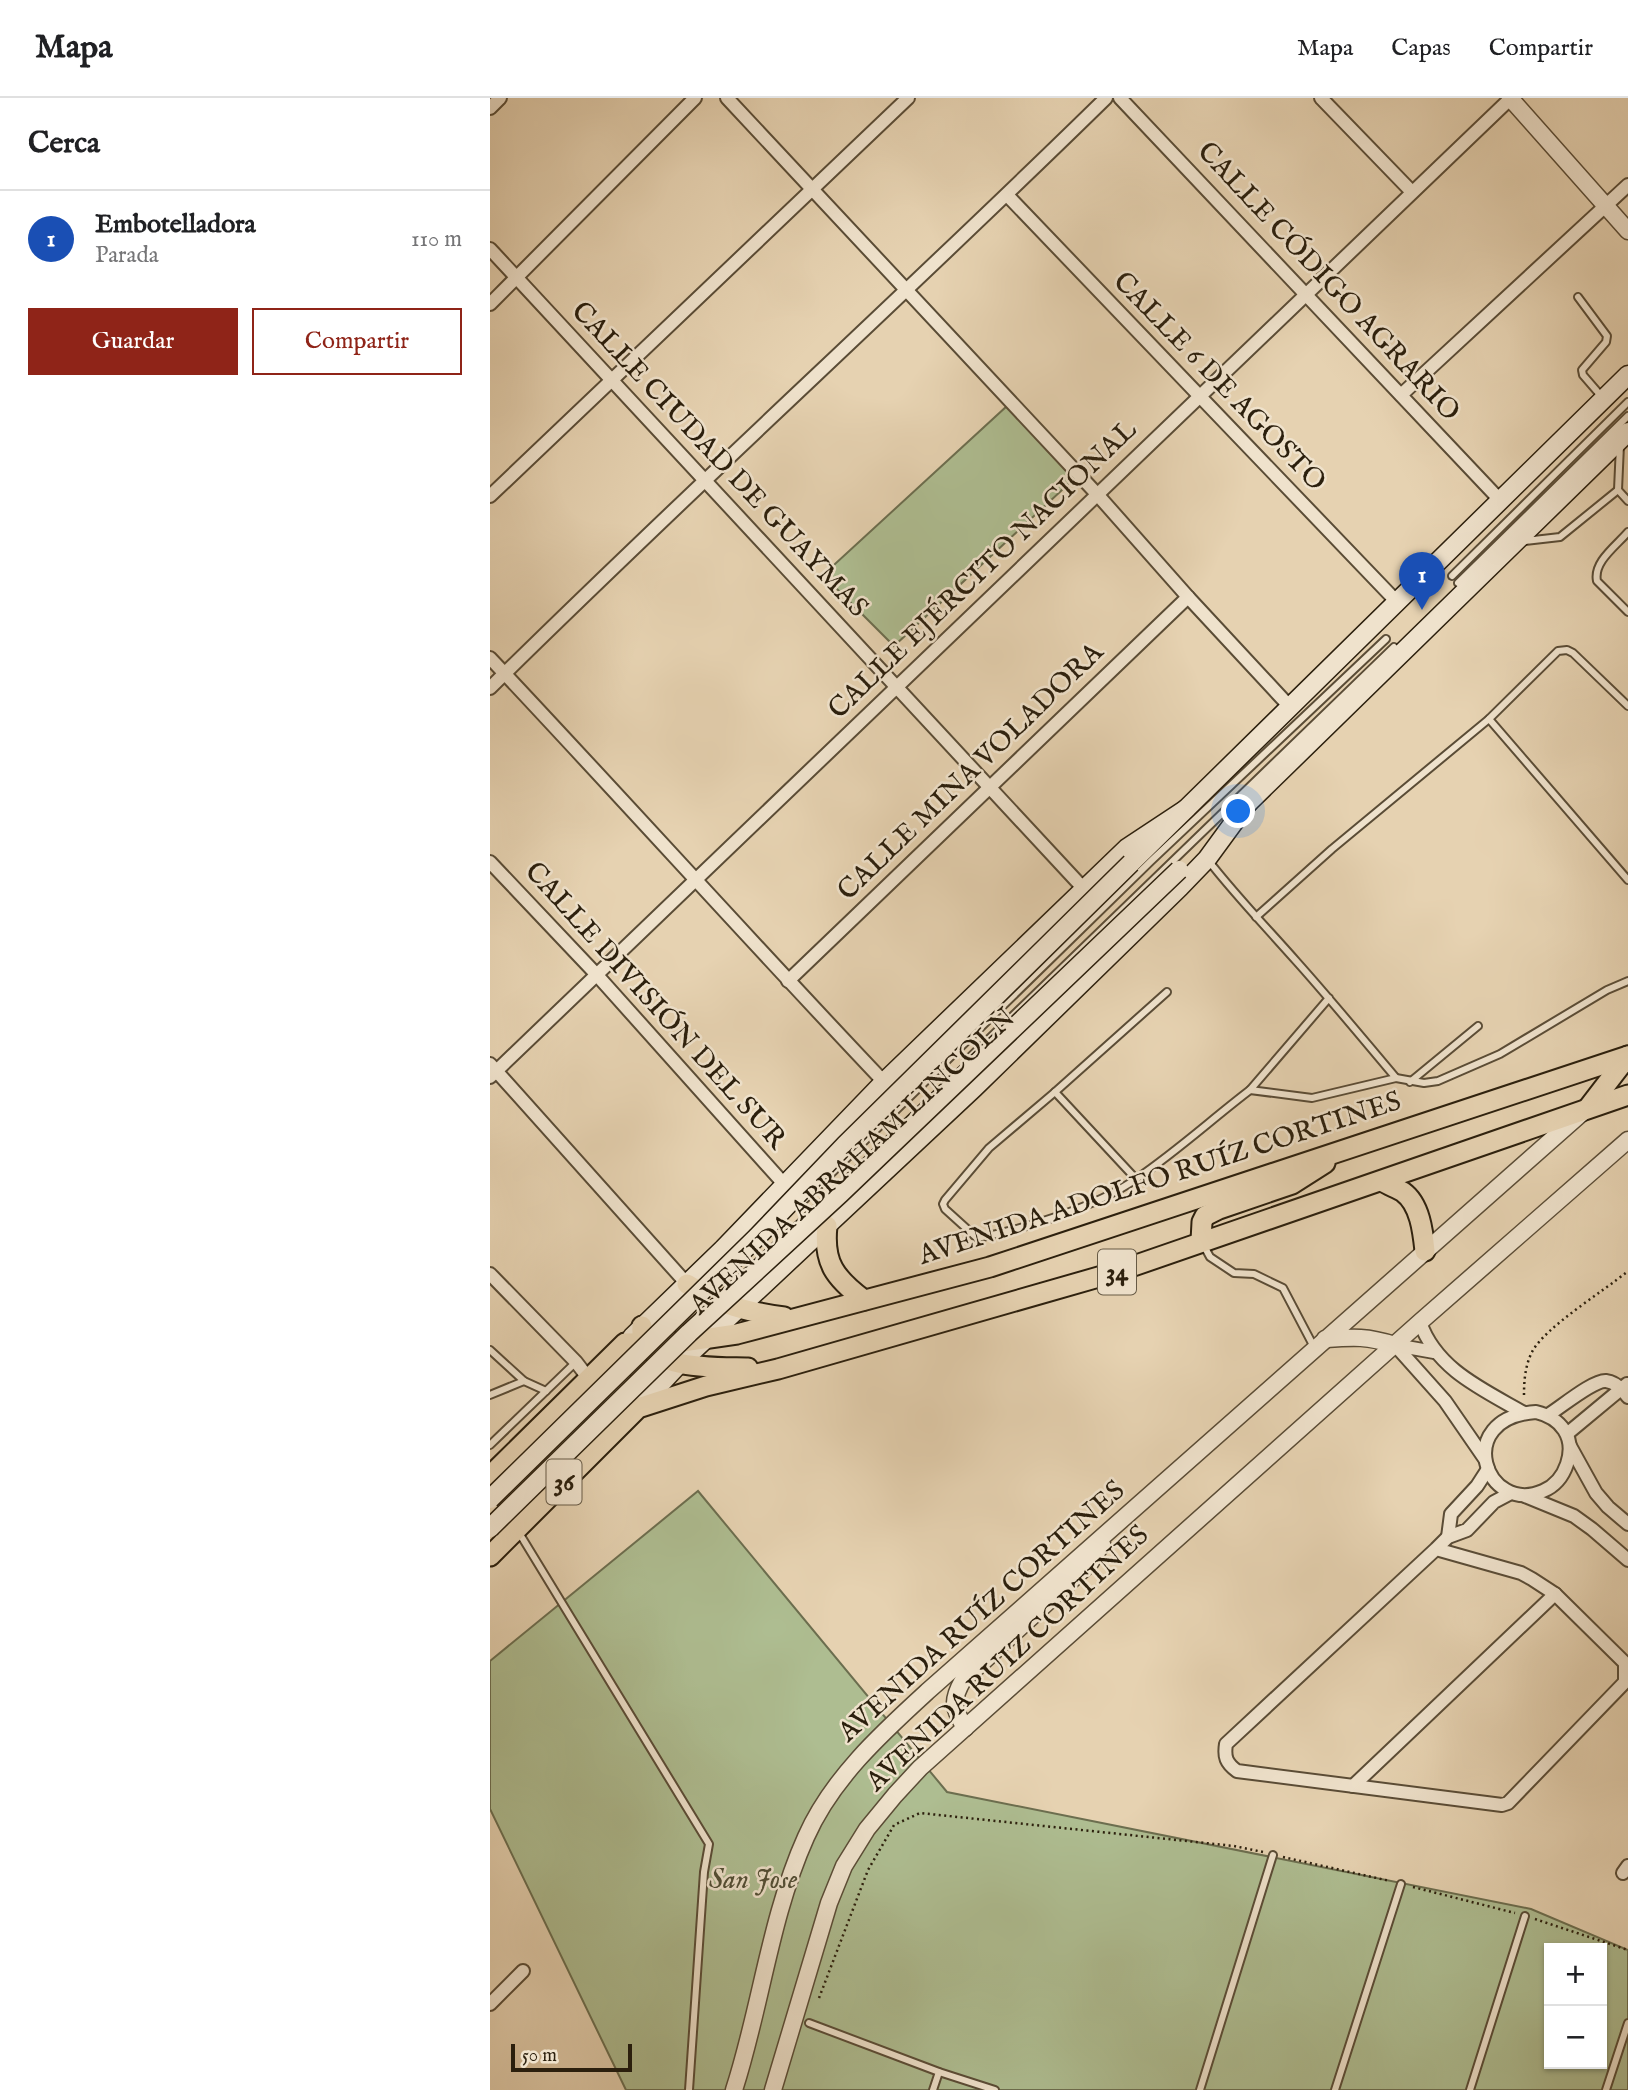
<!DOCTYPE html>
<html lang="es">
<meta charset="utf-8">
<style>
:root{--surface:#fff;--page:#f2f2f2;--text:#202124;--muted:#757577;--line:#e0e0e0;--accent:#8f2418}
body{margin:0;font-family:"IM FELL English",serif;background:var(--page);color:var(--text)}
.controls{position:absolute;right:21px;bottom:21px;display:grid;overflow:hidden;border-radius:0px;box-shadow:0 2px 5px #0004}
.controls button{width:63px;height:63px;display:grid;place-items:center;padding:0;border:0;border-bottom:2px solid var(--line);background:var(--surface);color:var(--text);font:35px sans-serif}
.scale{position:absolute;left:21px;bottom:18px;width:121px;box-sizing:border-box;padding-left:7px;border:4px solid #2b1f0d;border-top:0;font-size:19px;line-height:24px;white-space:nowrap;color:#2b1f0d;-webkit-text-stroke:5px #efe2cc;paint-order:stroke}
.you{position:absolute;left:749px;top:714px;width:24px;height:24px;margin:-18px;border:5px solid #fff;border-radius:50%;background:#1a73e8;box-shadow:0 0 0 10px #1a73e833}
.badge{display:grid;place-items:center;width:46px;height:46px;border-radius:50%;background:var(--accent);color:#fff;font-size:23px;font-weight:700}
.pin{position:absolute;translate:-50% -58px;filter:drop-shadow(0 2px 4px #0008)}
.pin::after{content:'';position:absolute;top:37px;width:24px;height:21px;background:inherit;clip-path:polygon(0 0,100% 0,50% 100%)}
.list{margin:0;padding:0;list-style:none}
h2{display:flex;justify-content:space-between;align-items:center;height:91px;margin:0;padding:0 28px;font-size:30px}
h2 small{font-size:23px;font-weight:400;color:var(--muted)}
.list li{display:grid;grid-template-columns:46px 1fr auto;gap:21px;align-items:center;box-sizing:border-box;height:98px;padding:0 28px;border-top:2px solid var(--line)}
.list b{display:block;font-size:26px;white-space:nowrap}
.list p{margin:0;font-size:23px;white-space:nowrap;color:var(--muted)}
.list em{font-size:23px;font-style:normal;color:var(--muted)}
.actions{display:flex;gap:14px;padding:21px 28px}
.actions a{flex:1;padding:16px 0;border:2px solid var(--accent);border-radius:0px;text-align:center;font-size:24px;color:var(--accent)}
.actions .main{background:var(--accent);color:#fff}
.map{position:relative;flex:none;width:1138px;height:1992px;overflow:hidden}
header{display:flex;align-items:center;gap:42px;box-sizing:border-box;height:98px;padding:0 35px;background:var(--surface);border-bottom:2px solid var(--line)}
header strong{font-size:33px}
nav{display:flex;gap:38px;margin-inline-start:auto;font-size:24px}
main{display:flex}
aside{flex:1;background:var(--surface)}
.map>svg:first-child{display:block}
</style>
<header>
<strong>Mapa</strong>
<nav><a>Mapa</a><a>Capas</a><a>Compartir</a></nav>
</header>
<main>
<aside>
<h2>Cerca<small></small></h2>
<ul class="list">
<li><span class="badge" style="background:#1a4fb4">1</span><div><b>Embotelladora</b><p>Parada</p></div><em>110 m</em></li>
</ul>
<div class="actions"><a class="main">Guardar</a><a>Compartir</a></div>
</aside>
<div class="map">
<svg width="1138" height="1992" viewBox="0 0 1138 1992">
<rect width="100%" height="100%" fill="#e6d2b1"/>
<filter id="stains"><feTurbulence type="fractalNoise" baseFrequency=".00286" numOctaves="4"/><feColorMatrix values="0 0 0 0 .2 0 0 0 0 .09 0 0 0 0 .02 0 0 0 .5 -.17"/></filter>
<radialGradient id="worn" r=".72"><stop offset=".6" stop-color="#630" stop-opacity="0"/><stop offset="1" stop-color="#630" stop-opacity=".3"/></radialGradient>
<!-- green -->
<g fill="#aebd91" stroke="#6c6e4f" stroke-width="2" fill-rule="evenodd">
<polygon points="517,308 586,379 404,548 333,477"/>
<path d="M208,1393L457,1694L1041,1811L1138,1852V1992H136L0,1711V1563ZM1059,1850H1112V1966H1059Z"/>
</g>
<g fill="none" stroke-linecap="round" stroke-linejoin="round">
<!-- service casing -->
<g stroke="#5a4c36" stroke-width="10">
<g id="service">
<polyline points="1088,199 1117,238 1116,244 1092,272 1093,277 1112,299"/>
<polyline points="1130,347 1128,392 1138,403"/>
<path d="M1138,434C1126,448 1103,464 1107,483L1138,514"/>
<polyline points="1035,443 1070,439 1128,392"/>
<polyline points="962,478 1138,304"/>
<polyline points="968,485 1138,318"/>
<polyline points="999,621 1138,782"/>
<path d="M718,762C746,798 777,830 807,864C841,902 873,941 906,980L822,1000L760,992L839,900"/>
<polyline points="766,819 842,751 999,621 1068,553 1077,552 1083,555 1138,608"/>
<path d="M677,894L565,994L499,1050L455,1102L453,1106L455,1111L487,1140C535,1131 606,1109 646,1081C686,1054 722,1021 760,992"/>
<polyline points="476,963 904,549"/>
<polyline points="906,980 934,985 948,983 1010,956 1117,892 1138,883"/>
<polyline points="920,984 988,928"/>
<polyline points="565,994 646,1081"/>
<polyline points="313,1103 661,763 896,541"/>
<polyline points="714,1148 720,1159 744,1175 764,1176 793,1190 824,1249"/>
<polyline points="0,1252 34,1283 56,1293"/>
<polyline points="0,1297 34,1283"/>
<polyline points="0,1347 86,1264"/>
<polyline points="50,1369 137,1279"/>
<polyline points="28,1433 219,1746 214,1774 199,1992"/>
<polyline points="11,1434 49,1393"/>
<polyline points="319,1925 449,1974 505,1992"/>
<polyline points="443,1992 449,1974"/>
<polyline points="710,1992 783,1757"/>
<polyline points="845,1992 911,1786"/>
<polyline points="980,1992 1035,1818"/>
<polyline points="1116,1992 1138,1925"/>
</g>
</g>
<!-- minor casing -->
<g stroke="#5a4c36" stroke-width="16">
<g id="minor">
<polyline points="237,0 606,395 698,499 801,610"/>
<polyline points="630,0 1009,401"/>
<polyline points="831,0 922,94"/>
<polyline points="0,10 10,0"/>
<polyline points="517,97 907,504"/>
<polyline points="0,151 594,791"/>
<polyline points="0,206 205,0"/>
<polyline points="911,297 1138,87"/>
<polyline points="0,398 418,0"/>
<path d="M0,560C132,700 261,844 394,984"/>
<path d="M0,590C202,390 413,199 616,0"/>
<polyline points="0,764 106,876 294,1086"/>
<polyline points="298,883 698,499"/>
<polyline points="0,966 197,1186"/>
<polyline points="0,979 1021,0"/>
<polyline points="0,1176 86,1264 99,1281"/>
<path d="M930,1224C946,1271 992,1291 1034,1315"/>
<polyline points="905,1247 955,1303 995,1361"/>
<polyline points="905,1247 944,1254"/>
<path d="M1046,1314C1071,1320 1086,1339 1077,1366C1073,1378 1065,1388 1053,1393C996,1418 961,1320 1046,1314Z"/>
<path d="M1058,1317C1070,1310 1103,1282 1116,1283C1125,1284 1133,1292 1138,1299"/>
<polyline points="1078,1335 1137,1286"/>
<polyline points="1080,1348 1106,1395 1118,1409 1138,1426"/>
<polyline points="1035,1398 1084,1418 1102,1431 1138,1462"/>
<polyline points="958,1439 961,1416 987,1388 998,1371"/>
<path d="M946,1451L1031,1475L1042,1481L1065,1496L1135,1565V1584L1018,1705L1012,1707L747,1673C736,1665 734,1659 736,1646L946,1451L958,1439L977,1432L1004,1404L1021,1395"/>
<polyline points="863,1688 1065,1496"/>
<polyline points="1133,1775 1138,1768"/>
<polyline points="0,1906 33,1873"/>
</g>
</g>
<!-- tertiary casing -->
<g stroke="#5a4c36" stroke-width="19">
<g id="tertiary">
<polyline points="1020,0 1138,133"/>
<path d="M835,1241C864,1239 877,1238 905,1247"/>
<path d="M475,1630C463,1610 461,1603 473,1582L600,1465L612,1446"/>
<path d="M244,1992C271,1909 280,1819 316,1739C342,1680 392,1635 439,1592L1093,1014"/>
<polyline points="283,1992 339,1805 354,1768 377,1731 405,1697 430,1670 930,1224 1138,1042"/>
</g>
</g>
<!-- secondary casing -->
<g stroke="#2b1f0d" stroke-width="21">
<g id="secondary">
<polyline points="750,713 1138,334"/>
<polyline points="641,765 1138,277"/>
<polyline points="142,1239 233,1151 394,984 637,750 696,711"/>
<polyline points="148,1310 189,1266 484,990 690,789 717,761 758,705"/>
</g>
</g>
<!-- primary casing -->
<g stroke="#2b1f0d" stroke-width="23">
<g id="primary">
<polyline points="1098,1010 1138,958"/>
<path d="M892,1083C898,1087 906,1090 913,1094C930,1106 933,1134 935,1153"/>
<path d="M337,1128C333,1165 345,1180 374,1202"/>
<polyline points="711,1143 712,1124 715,1118 729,1111 802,1086 835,1065"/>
<path d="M197,1186C229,1207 258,1214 294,1219"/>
<path d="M152,1228C148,1274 228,1269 258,1270"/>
<polyline points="0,1378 135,1245 192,1244 247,1236 500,1169 1138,958"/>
<polyline points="0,1458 148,1310 216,1288 288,1271 626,1174 1138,997"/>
</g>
</g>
<!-- path -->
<g stroke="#2b1f0d" stroke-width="2.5" stroke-dasharray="2 3.5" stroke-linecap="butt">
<path d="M1034,1297C1034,1283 1035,1268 1042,1254C1055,1229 1114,1193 1138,1173"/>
<polyline points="793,1759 900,1783"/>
<polyline points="923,1789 1025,1815"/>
<polyline points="1045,1821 1138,1852"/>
<polyline points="329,1900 378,1772 404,1727 430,1715 744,1748 773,1754"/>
</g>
<!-- service -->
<use href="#service" stroke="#efe2cc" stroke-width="6"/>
<!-- minor -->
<use href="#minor" stroke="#efe2cc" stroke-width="12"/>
<!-- tertiary -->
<use href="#tertiary" stroke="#efe2cc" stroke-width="16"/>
<!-- secondary -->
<use href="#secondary" stroke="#efe2cc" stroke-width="18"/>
<!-- primary -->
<use href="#primary" stroke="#e6d2b1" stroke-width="19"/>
<!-- secondary-bridge casing -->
<g stroke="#2b1f0d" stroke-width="21" stroke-linecap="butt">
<g id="secondary-bridge">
<polyline points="0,1401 267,1139 355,1047 641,765"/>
<polyline points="0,1430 199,1235 350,1096 689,772"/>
</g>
</g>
<!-- secondary-bridge -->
<use href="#secondary-bridge" stroke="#efe2cc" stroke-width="18"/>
</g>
<g text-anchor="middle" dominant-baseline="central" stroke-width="5" stroke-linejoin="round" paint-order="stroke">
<!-- shield labels -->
<g fill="#efe2cc" stroke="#665a46" stroke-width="2">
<rect x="608" y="1151.5" width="38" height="45" rx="5"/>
<rect x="56.5" y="1361.5" width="35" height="45" rx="5"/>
</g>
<g font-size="26" font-weight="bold" fill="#2b1f0d">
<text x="627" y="1174">34</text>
<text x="74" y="1384">36</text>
</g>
<!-- street labels -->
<g font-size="28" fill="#2b1f0d" stroke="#efe2cc">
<text transform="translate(838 184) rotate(47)">CALLE CÓDIGO AGRARIO</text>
<text transform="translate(729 284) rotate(46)">CALLE 6 DE AGOSTO</text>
<text transform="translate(229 362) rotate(47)">CALLE CIUDAD DE GUAYMAS</text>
<text transform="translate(493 472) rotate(-44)">CALLE EJÉRCITO NACIONAL</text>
<text transform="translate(481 674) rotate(-44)">CALLE MINA VOLADORA</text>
<text transform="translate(165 908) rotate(48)">CALLE DIVISIÓN DEL SUR</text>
<text transform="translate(363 1064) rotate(-43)">AVENIDA ABRAHAM LINCOLN</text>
<text transform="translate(670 1081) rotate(-18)">AVENIDA ADOLFO RUÍZ CORTINES</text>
<text transform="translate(492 1514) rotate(-42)">AVENIDA RUÍZ CORTINES</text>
<text transform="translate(518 1561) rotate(-43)">AVENIDA RUIZ CORTINES</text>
</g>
<!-- park labels -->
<g font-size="28" font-style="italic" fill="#524e35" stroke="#efe2cc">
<text x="263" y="1782">San Jose</text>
</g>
</g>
<rect width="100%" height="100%" filter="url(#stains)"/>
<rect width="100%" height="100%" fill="url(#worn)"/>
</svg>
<div class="controls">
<button>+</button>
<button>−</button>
</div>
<div class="scale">50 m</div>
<div class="you"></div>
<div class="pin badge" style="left:932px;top:512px;background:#1a4fb4">1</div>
</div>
</main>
